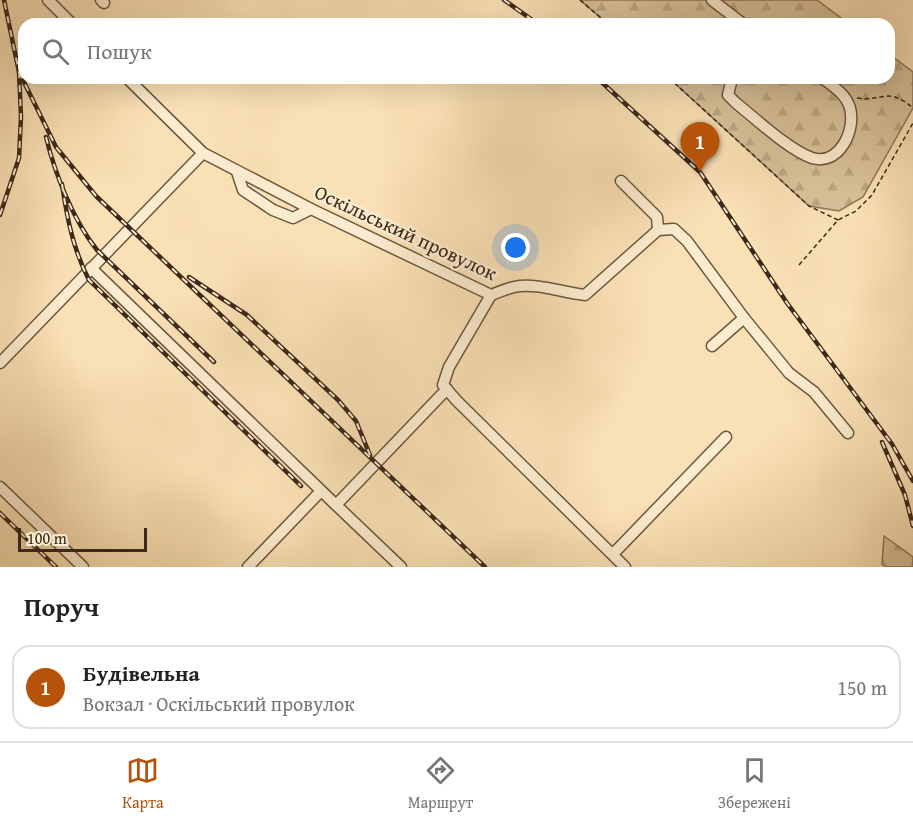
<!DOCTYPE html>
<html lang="uk">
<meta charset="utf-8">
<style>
:root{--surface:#fff;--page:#f6f6f6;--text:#222;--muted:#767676;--line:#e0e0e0;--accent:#b45309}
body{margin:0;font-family:"Gentium Book Plus",serif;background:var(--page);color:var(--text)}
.scale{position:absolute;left:18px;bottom:15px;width:129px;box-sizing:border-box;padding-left:6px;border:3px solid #3c2919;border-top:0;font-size:16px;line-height:21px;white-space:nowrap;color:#3c2919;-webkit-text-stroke:4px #fceccf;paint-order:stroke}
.you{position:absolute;left:516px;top:248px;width:21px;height:21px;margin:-15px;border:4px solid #fff;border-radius:50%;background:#1a73e8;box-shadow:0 0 0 9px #1a73e833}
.badge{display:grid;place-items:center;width:39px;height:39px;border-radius:50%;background:var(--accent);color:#fff;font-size:20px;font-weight:700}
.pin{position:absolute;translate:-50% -50px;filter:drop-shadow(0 2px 3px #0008)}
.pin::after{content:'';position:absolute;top:32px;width:21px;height:18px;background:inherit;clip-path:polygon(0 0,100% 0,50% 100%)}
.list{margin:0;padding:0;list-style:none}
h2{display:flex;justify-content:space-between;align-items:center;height:78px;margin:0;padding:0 24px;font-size:26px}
h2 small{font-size:20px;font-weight:400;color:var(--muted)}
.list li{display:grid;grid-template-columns:39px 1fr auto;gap:18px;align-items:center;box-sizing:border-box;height:84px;margin:0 12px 12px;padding:0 12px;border:2px solid var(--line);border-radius:18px}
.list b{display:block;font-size:22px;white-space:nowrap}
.list p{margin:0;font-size:20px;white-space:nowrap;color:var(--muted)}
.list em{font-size:20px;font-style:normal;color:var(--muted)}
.icon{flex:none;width:33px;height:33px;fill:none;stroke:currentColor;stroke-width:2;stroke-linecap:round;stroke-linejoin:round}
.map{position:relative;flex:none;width:913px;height:567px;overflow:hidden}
.search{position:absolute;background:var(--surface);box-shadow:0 6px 24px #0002;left:18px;right:18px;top:18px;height:66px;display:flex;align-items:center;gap:15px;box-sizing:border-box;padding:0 21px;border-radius:18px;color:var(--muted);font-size:22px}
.sheet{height:174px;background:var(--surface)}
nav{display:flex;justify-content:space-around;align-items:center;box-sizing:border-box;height:84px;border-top:2px solid var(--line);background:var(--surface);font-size:16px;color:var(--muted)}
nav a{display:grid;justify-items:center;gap:3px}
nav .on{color:var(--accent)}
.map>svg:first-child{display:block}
</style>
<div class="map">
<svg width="913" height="567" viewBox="0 0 913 567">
<defs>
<pattern id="forest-firs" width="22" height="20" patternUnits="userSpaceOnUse" patternTransform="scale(1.5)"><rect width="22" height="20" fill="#dac29a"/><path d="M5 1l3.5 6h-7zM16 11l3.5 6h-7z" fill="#bca784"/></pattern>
</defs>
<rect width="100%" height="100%" fill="#fae1b5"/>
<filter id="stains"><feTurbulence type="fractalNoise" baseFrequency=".00333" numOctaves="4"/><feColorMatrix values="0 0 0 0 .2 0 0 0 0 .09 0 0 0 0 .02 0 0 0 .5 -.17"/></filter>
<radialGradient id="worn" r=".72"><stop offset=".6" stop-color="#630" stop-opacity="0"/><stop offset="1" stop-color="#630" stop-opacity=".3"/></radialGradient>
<!-- forest -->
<g fill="url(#forest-firs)" stroke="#8b765a" stroke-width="1.5">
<polygon points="580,0 817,0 849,24 608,24"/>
<polygon points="889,54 913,72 913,108 863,197 839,211 809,206 669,78 889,78"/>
<polygon points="884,536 913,557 913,567 885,567 882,564"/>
</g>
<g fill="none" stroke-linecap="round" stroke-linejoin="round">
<!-- minor casing -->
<g stroke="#6c5740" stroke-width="13">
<g id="minor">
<polyline points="48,0 72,24"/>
<polyline points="101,0 104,3"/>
<polyline points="712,0 743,24"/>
<path d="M127,78L203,153L311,209L491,295C499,292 506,289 514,287C536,282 563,293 585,295L658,230"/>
<path d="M732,78L728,95L736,103C756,119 789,150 812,158C839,166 856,131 850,108C846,94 833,86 822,78"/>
<polyline points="237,172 243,190 273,210 293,218 311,209"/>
<polyline points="621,181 657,217 658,230"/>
<polyline points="658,230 674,229 687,241 744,318 789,373 814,392 848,433"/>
<polyline points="91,268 336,505 447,389"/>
<polyline points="491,295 449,367 443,385 457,401 625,567"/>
<polyline points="712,346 744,318"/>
<polyline points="0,363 203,153"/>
<polyline points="0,487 83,567"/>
<polyline points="336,505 401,567"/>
<polyline points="613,554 726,437"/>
<polyline points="248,567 321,491"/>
</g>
</g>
<!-- path -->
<g stroke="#3c2919" stroke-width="1.5" stroke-dasharray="4.5 3" stroke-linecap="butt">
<polyline points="580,0 608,24"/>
<polyline points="669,78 809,206 838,220"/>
<path d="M857,98C884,102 887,86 913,108"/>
<polyline points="799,265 838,220 856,211 872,195 913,123"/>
</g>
<!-- minor -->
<use href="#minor" stroke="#fceccf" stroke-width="10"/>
<!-- rail casing -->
<g stroke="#3c2919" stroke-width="4.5">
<g id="rail">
<polyline points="504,0 538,24"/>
<polyline points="19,72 56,147 96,196 485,567"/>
<polyline points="597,78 700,172 787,303 892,444 913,481"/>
<path d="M46,137C55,174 73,220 97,250L214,362"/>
<path d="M62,184C67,218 73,249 89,280L301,486"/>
<polyline points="0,215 19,158 21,117 19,72 4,0"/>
<polyline points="189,277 247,315 338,400 356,421 370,455"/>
<polyline points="882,442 905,495 913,526"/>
<polyline points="0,513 56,567"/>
</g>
</g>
<!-- rail -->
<use href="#rail" stroke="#fceccf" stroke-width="2" stroke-dasharray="7" stroke-linecap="butt"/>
</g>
<g text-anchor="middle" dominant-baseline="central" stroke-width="5" stroke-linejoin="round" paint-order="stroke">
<!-- street labels -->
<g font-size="20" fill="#3c2919" stroke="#fceccf">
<text transform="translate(406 232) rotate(25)">Оскільський провулок</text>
</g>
</g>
<rect width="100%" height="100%" filter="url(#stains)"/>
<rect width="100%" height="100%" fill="url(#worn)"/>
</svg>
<div class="scale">100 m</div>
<div class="you"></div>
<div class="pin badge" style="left:700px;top:172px">1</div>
<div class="search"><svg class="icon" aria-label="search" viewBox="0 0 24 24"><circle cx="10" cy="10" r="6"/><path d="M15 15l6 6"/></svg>Пошук</div>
</div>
<section class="sheet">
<h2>Поруч<small></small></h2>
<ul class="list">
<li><span class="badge">1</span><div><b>Будівельна</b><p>Вокзал · Оскільський провулок</p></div><em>150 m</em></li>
</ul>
</section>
<nav>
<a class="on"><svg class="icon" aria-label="map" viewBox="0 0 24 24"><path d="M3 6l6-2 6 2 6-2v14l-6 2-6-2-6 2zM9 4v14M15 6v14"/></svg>Карта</a>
<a><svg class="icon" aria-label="directions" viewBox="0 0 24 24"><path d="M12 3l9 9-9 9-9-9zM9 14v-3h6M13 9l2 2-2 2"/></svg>Маршрут</a>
<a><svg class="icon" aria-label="saved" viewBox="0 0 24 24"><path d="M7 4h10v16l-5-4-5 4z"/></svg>Збережені</a>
</nav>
